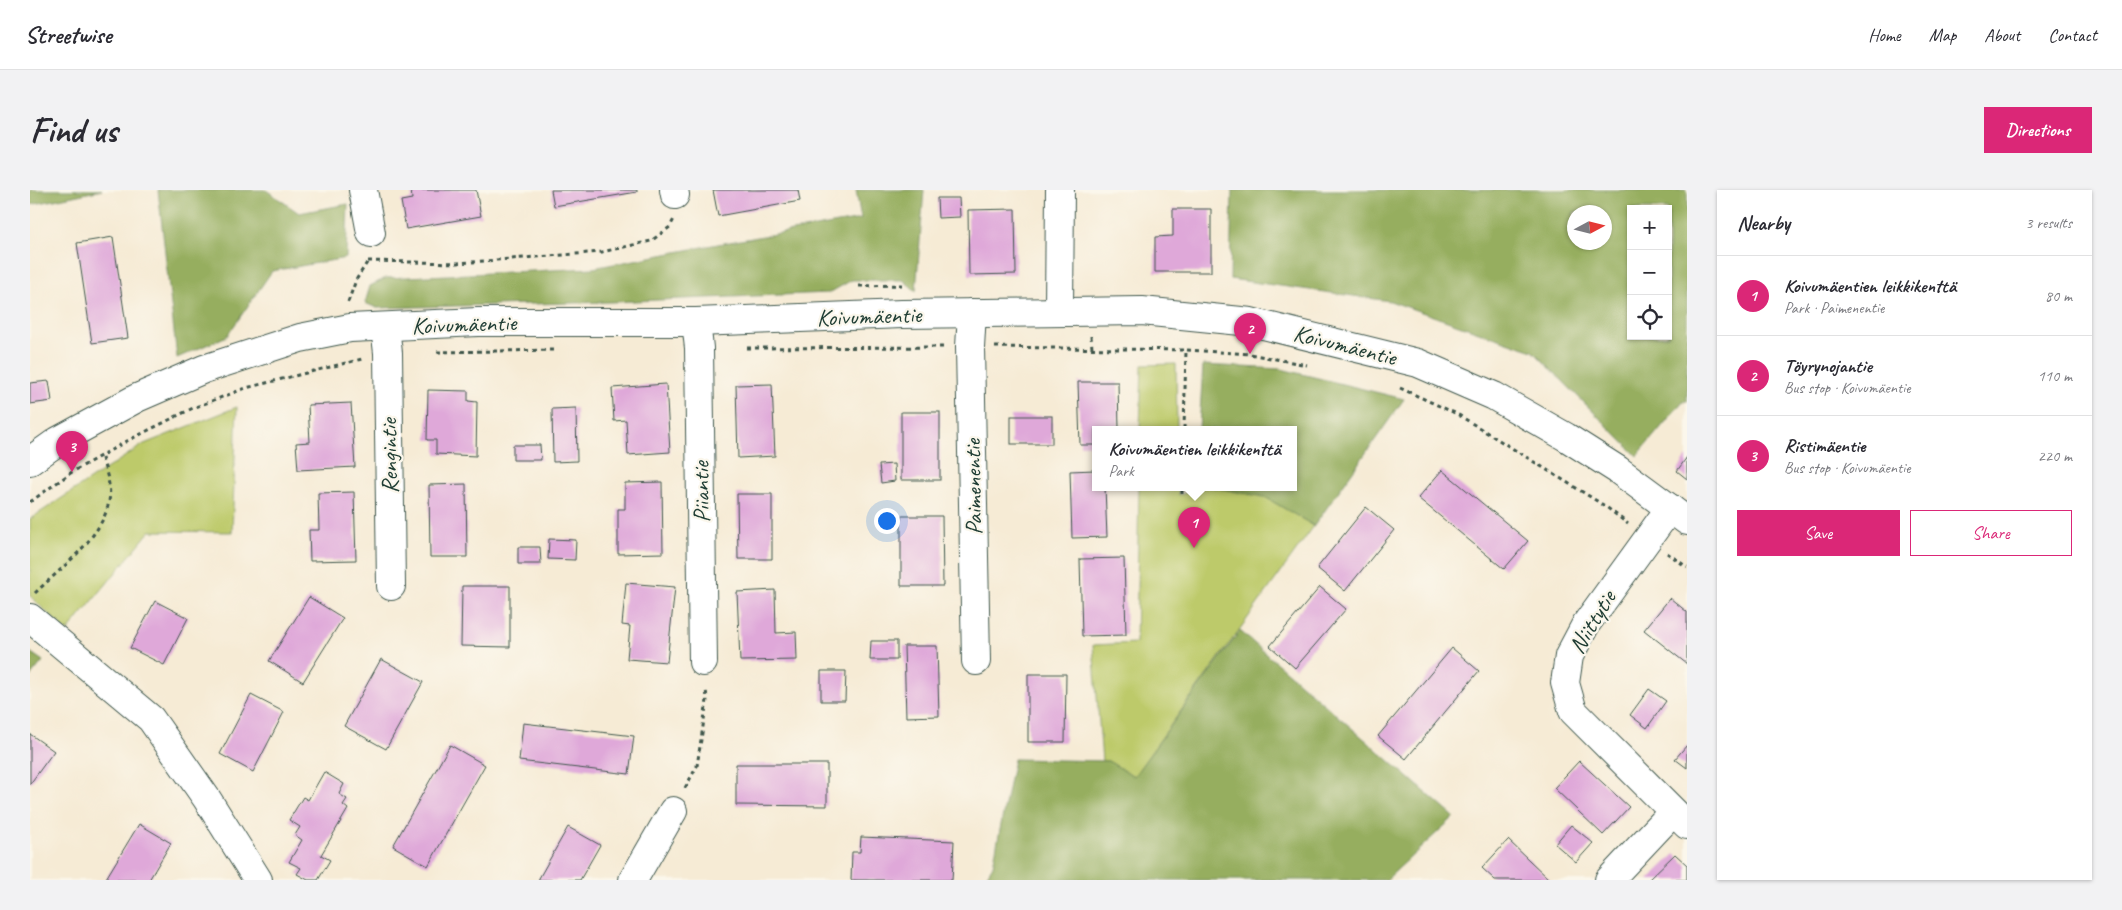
<!DOCTYPE html>
<meta charset="utf-8">
<style>
:root{--surface:#fff;--page:#f2f2f3;--text:#2b2b33;--muted:#7c7c81;--line:#e1e1e2;--accent:#db2777}
body{margin:0;font-family:Caveat,sans-serif;background:var(--page);color:var(--text)}
.controls{position:absolute;right:15px;top:15px;display:grid;overflow:hidden;border-radius:0px;box-shadow:0 1px 4px #0004}
.controls button{width:45px;height:45px;display:grid;place-items:center;padding:0;border:0;border-bottom:1px solid var(--line);background:var(--surface);color:var(--text);font:25px sans-serif}
.compass{position:absolute;left:1537px;top:15px;width:45px;height:45px;border-radius:50%;background:var(--surface);box-shadow:0 1px 4px #0004;rotate:83deg}
.you{position:absolute;left:856px;top:330px;width:18px;height:18px;margin:-12px;border:4px solid #fff;border-radius:50%;background:#1a73e8;box-shadow:0 0 0 8px #1a73e833}
.badge{display:grid;place-items:center;width:32px;height:32px;border-radius:50%;background:var(--accent);color:#fff;font-size:16px;font-weight:700}
.pin{position:absolute;translate:-50% -41px;filter:drop-shadow(0 1px 2px #0008)}
.pin::after{content:'';position:absolute;top:26px;width:18px;height:15px;background:inherit;clip-path:polygon(0 0,100% 0,50% 100%)}
.popup{position:absolute;left:1062px;top:236px;width:205px;height:65px;box-sizing:border-box;display:grid;place-content:center;border-radius:0px;background:var(--surface);filter:drop-shadow(0 1px 4px #0005);font-size:16px;white-space:nowrap;color:var(--muted)}
.popup b{font-size:19px;color:var(--text)}
.popup::after{content:'';position:absolute;left:50%;top:100%;margin-left:-10px;border:10px solid transparent;border-top-color:var(--surface)}
.list{margin:0;padding:0;list-style:none}
h2{display:flex;justify-content:space-between;align-items:center;height:65px;margin:0;padding:0 20px;font-size:21px}
h2 small{font-size:16px;font-weight:400;color:var(--muted)}
.list li{display:grid;grid-template-columns:32px 1fr auto;gap:15px;align-items:center;box-sizing:border-box;height:80px;padding:0 20px;border-top:1px solid var(--line)}
.list b{display:block;font-size:19px;white-space:nowrap}
.list p{margin:0;font-size:16px;white-space:nowrap;color:var(--muted)}
.list em{font-size:16px;font-style:normal;color:var(--muted)}
.actions{display:flex;gap:10px;padding:15px 20px}
.actions a{flex:1;padding:11px 0;border:1px solid var(--accent);border-radius:0px;text-align:center;font-size:18px;color:var(--accent)}
.actions .main{background:var(--accent);color:#fff}
.icon{flex:none;width:28px;height:28px;fill:none;stroke:currentColor;stroke-width:2;stroke-linecap:round;stroke-linejoin:round}
.map{position:relative;flex:none;width:1657px;height:690px;overflow:hidden;border-radius:0px}
header{display:flex;align-items:center;gap:30px;box-sizing:border-box;height:70px;padding:0 25px;background:var(--surface);border-bottom:1px solid var(--line)}
header strong{font-size:24px}
nav{display:flex;gap:28px;margin-inline-start:auto;font-size:18px}
.intro{display:flex;align-items:center;justify-content:space-between;box-sizing:border-box;height:120px;padding:0 30px}
h1{margin:0;font-size:35px}
.button{padding:12px 22px;border-radius:0px;background:var(--accent);color:#fff;font-size:18px;font-weight:700}
main{display:flex;gap:30px;padding:0 30px}
aside{flex:1;background:var(--surface);border-radius:0px;box-shadow:0 1px 4px #0004}
.map>svg:first-child{display:block}
</style>
<header>
<strong>Streetwise</strong>
<nav><a>Home</a><a>Map</a><a>About</a><a>Contact</a></nav>
</header>
<div class="intro"><h1>Find us</h1><a class="button">Directions</a></div>
<main>
<div class="map">
<svg width="1657" height="690" viewBox="0 0 1657 690">
<rect width="100%" height="100%" fill="#fbf7ec"/>
<filter id="ink" filterUnits="userSpaceOnUse"><feTurbulence type="fractalNoise" baseFrequency=".02" numOctaves="2"/><feDisplacementMap in="SourceGraphic" scale="10" xChannelSelector="R" yChannelSelector="G"/><feConvolveMatrix kernelMatrix="1 2 1 2 8 2 1 2 1" color-interpolation-filters="sRGB"/></filter>
<filter id="wash" filterUnits="userSpaceOnUse"><feTurbulence type="fractalNoise" baseFrequency=".0096" numOctaves="4" result="noise"/><feDisplacementMap in="SourceGraphic" scale="20" xChannelSelector="R" yChannelSelector="G"/><feGaussianBlur stdDeviation="1.12" result="paint"/><feColorMatrix in="noise" values="0 0 0 0 0 0 0 0 0 0 0 0 0 0 0 0 0 1.4 0 .05"/><feComposite in="paint" operator="in"/></filter>
<g filter="url(#wash)">
<rect width="100%" height="100%" fill="#f6ebd5"/>
<!-- green -->
<g fill="#bdca6b" stroke="#6e8450">
<polygon points="1146,174 1147,239 1110,239 1112,175"/>
<polygon points="207,217 202,342 120,341 37,442 0,406 0,329 114,254"/>
<polygon points="1109,297 1148,297 1149,305 1158,302 1162,297 1182,297 1235,307 1284,336 1104,586 1078,571 1072,571 1063,455 1106,453"/>
</g>
<!-- forest -->
<g fill="#96ae5f" stroke="#5a764a" fill-rule="evenodd">
<polygon points="0,0 72,0 0,15"/>
<polygon points="128,0 236,0 269,23 318,14 316,68 242,81 197,146 147,168"/>
<polygon points="826,0 894,0 886,101 873,90 822,90 799,103 580,112 347,118 335,113 340,96 356,88 563,78 688,54 831,29"/>
<path d="M1202,0H1657V211H1653L1607,266L1503,161L1360,111L1200,89ZM1601,19H1638V146H1601ZM1544,22H1574V52H1544Z"/>
<polygon points="1173,175 1251,179 1374,209 1284,336 1235,307 1183,297 1263,297 1263,239 1169,239"/>
<polygon points="1210,441 1424,627 1356,690 954,690 963,675 984,569 1078,571 1104,586"/>
<polygon points="0,462 13,471 0,487"/>
</g>
<g id="blocks">
<!-- building -->
<g fill="#dfa8d9">
<polygon points="381,0 446,0 451,26 376,39 371,11 382,9"/>
<polygon points="521,0 607,0 607,2 524,16"/>
<polygon points="683,0 768,0 770,11 688,26"/>
<polygon points="907,8 929,8 930,27 908,28"/>
<polygon points="985,19 986,84 939,85 938,20"/>
<polygon points="1143,19 1181,19 1181,82 1125,82 1125,47 1143,46"/>
<polygon points="83,47 98,148 62,153 47,53"/>
<polygon points="19,191 22,211 0,214 0,193"/>
<polygon points="1048,192 1088,192 1089,239 1065,239 1065,255 1050,255"/>
<polygon points="636,194 640,262 598,265 596,230 584,231 582,198"/>
<polygon points="742,194 745,266 708,268 706,195"/>
<polygon points="398,200 438,201 438,211 447,212 446,266 406,264 406,250 397,250"/>
<polygon points="321,213 325,277 268,280 266,253 280,252 278,215"/>
<polygon points="546,218 547,271 523,272 522,219"/>
<rect x="871" y="222" width="39" height="68"/>
<rect x="981" y="226" width="41" height="28"/>
<polygon points="483,255 510,255 511,270 483,270"/>
<polygon points="1657,267 1657,289 1647,281"/>
<polygon points="864,274 865,291 851,293 849,275"/>
<polygon points="1065,280 1065,297 1075,297 1077,347 1042,348 1040,281"/>
<polygon points="1412,280 1498,351 1474,379 1388,308"/>
<polygon points="632,292 633,363 588,364 588,319 595,319 595,293"/>
<polygon points="436,294 437,367 400,367 399,295"/>
<polygon points="324,302 326,370 280,371 279,340 289,340 288,303"/>
<polygon points="707,304 742,304 742,369 708,369"/>
<polygon points="1336,317 1364,340 1315,401 1287,378"/>
<polygon points="871,326 912,326 913,396 871,396"/>
<polygon points="519,349 546,350 545,370 518,369"/>
<polygon points="488,357 510,357 511,374 488,374"/>
<polygon points="1094,368 1096,445 1052,446 1050,369"/>
<polygon points="596,393 645,397 637,472 597,469 600,436 592,435"/>
<polygon points="432,396 480,396 480,457 431,456"/>
<polygon points="1290,397 1316,419 1265,478 1240,456"/>
<polygon points="745,400 746,443 766,442 767,470 710,471 707,402"/>
<polygon points="279,407 313,428 273,492 239,471"/>
<polygon points="1640,408 1657,422 1657,474 1614,440"/>
<polygon points="125,411 158,428 134,475 100,458"/>
<polygon points="841,451 867,451 867,470 840,470"/>
<polygon points="874,456 907,456 909,526 876,527"/>
<polygon points="1422,458 1449,481 1376,569 1348,546"/>
<polygon points="351,469 393,492 356,559 314,536"/>
<polygon points="791,481 816,481 815,511 791,511"/>
<polygon points="998,484 1036,484 1035,552 998,552"/>
<polygon points="1619,499 1636,511 1617,538 1600,525"/>
<polygon points="221,505 254,522 223,582 190,564"/>
<polygon points="493,533 604,546 599,584 489,571"/>
<polygon points="0,544 24,561 0,594"/>
<polygon points="420,555 455,575 398,676 363,656"/>
<polygon points="1657,555 1657,578 1645,569"/>
<polygon points="1549,571 1599,617 1573,645 1524,598"/>
<polygon points="706,574 797,574 797,616 706,615"/>
<polygon points="294,582 314,594 309,604 317,609 313,615 318,619 291,665 300,670 288,690 278,690 267,684 271,678 259,672 272,650 265,645 270,637 259,630 273,607 278,610"/>
<polygon points="109,634 141,653 119,690 75,690"/>
<polygon points="1541,635 1563,653 1546,672 1525,654"/>
<polygon points="538,637 570,655 550,690 508,690"/>
<polygon points="831,647 924,651 922,690 821,690 822,662 830,662"/>
<polygon points="1478,650 1520,690 1465,690 1452,678"/>
<polygon points="1645,664 1657,675 1657,690 1618,690"/>
</g>
</g>
</g>
<g filter="url(#ink)">
<use href="#blocks" fill-opacity="0" stroke="#3f574c" stroke-width="1"/>
<g fill="none" stroke-linecap="round" stroke-linejoin="round">
<!-- minor casing -->
<g stroke="#3f574c" stroke-width="30">
<g id="minor">
<polyline points="333,0 341,43"/>
<polyline points="644,0 645,5"/>
<polyline points="1029,121 1030,0"/>
<polyline points="942,123 940,157 946,471"/>
<polyline points="666,132 669,158 673,472"/>
<polyline points="355,137 358,163 361,396"/>
<polyline points="0,271 28,251 107,208 174,179 270,148 320,138 448,132 666,132 872,124 1112,121 1221,132 1388,173 1464,206 1536,247 1588,280 1657,331"/>
<polyline points="1640,318 1556,434 1539,466 1535,493 1543,521 1657,635"/>
<polyline points="0,428 121,529 177,609 228,690"/>
<polyline points="603,690 643,621"/>
<polyline points="1579,690 1643,622"/>
</g>
</g>
<!-- path -->
<g stroke="#3f574c" stroke-width="3" stroke-dasharray="4 4" stroke-linecap="butt">
<polyline points="338,71 428,73 572,62 621,51 640,37 644,29"/>
<polyline points="829,96 872,95"/>
<polyline points="318,112 326,90 338,71"/>
<polyline points="1061,146 1062,158"/>
<polyline points="965,157 1156,160 1220,164 1277,175"/>
<polyline points="717,158 916,157"/>
<polyline points="407,162 526,160"/>
<polyline points="1370,198 1427,224 1575,316 1598,334"/>
<polyline points="1154,239 1156,160"/>
<polyline points="1152,304 1152,297"/>
<polyline points="0,312 42,282 97,251 163,218 216,198 332,169"/>
<polyline points="1637,363 1657,377"/>
<path d="M5,403C30,379 73,347 79,311C82,296 75,279 71,265"/>
<polyline points="655,598 667,576 677,510 676,498"/>
</g>
<!-- minor -->
<use href="#minor" stroke="#fff" stroke-width="28"/>
</g>
</g>
<g text-anchor="middle" dominant-baseline="central" stroke-width="4.5" stroke-linejoin="round" paint-order="stroke">
<!-- street labels -->
<g font-size="24" fill="#1f3d34" stroke="#fbf7ec">
<text transform="translate(839 126) rotate(-2)">Koivumäentie</text>
<text transform="translate(434 134) rotate(-2)">Koivumäentie</text>
<text transform="translate(1315 155) rotate(14)">Koivumäentie</text>
<text transform="translate(359 266) rotate(-91)">Rengintie</text>
<text transform="translate(943 297) rotate(-91)">Paimenentie</text>
<text transform="translate(671 302) rotate(-91)">Piiantie</text>
<text transform="translate(1562 432) rotate(-59)">Niittytie</text>
</g>
</g>
</svg>
<div class="controls">
<button>+</button>
<button>−</button>
<button><svg class="icon" aria-label="locate" viewBox="0 0 24 24"><circle cx="12" cy="12" r="6"/><path d="M12 2v4M12 18v4M2 12h4M18 12h4"/></svg></button>
</div>
<svg class="compass" viewBox="-18 -18 36 36"><path d="M0-13l5 13h-10z" fill="#e53935"/><path d="M0 13l5-13h-10z" fill="#7c7c81"/></svg>
<div class="you"></div>
<div class="pin badge" style="left:1164px;top:358px">1</div>
<div class="popup"><b>Koivumäentien leikkikenttä</b>Park</div>
<div class="pin badge" style="left:1220px;top:164px">2</div>
<div class="pin badge" style="left:42px;top:282px">3</div>
</div>
<aside>
<h2>Nearby<small>3 results</small></h2>
<ul class="list">
<li><span class="badge">1</span><div><b>Koivumäentien leikkikenttä</b><p>Park · Paimenentie</p></div><em>80 m</em></li>
<li><span class="badge">2</span><div><b>Töyrynojantie</b><p>Bus stop · Koivumäentie</p></div><em>110 m</em></li>
<li><span class="badge">3</span><div><b>Ristimäentie</b><p>Bus stop · Koivumäentie</p></div><em>220 m</em></li>
</ul>
<div class="actions"><a class="main">Save</a><a>Share</a></div>
</aside>
</main>
